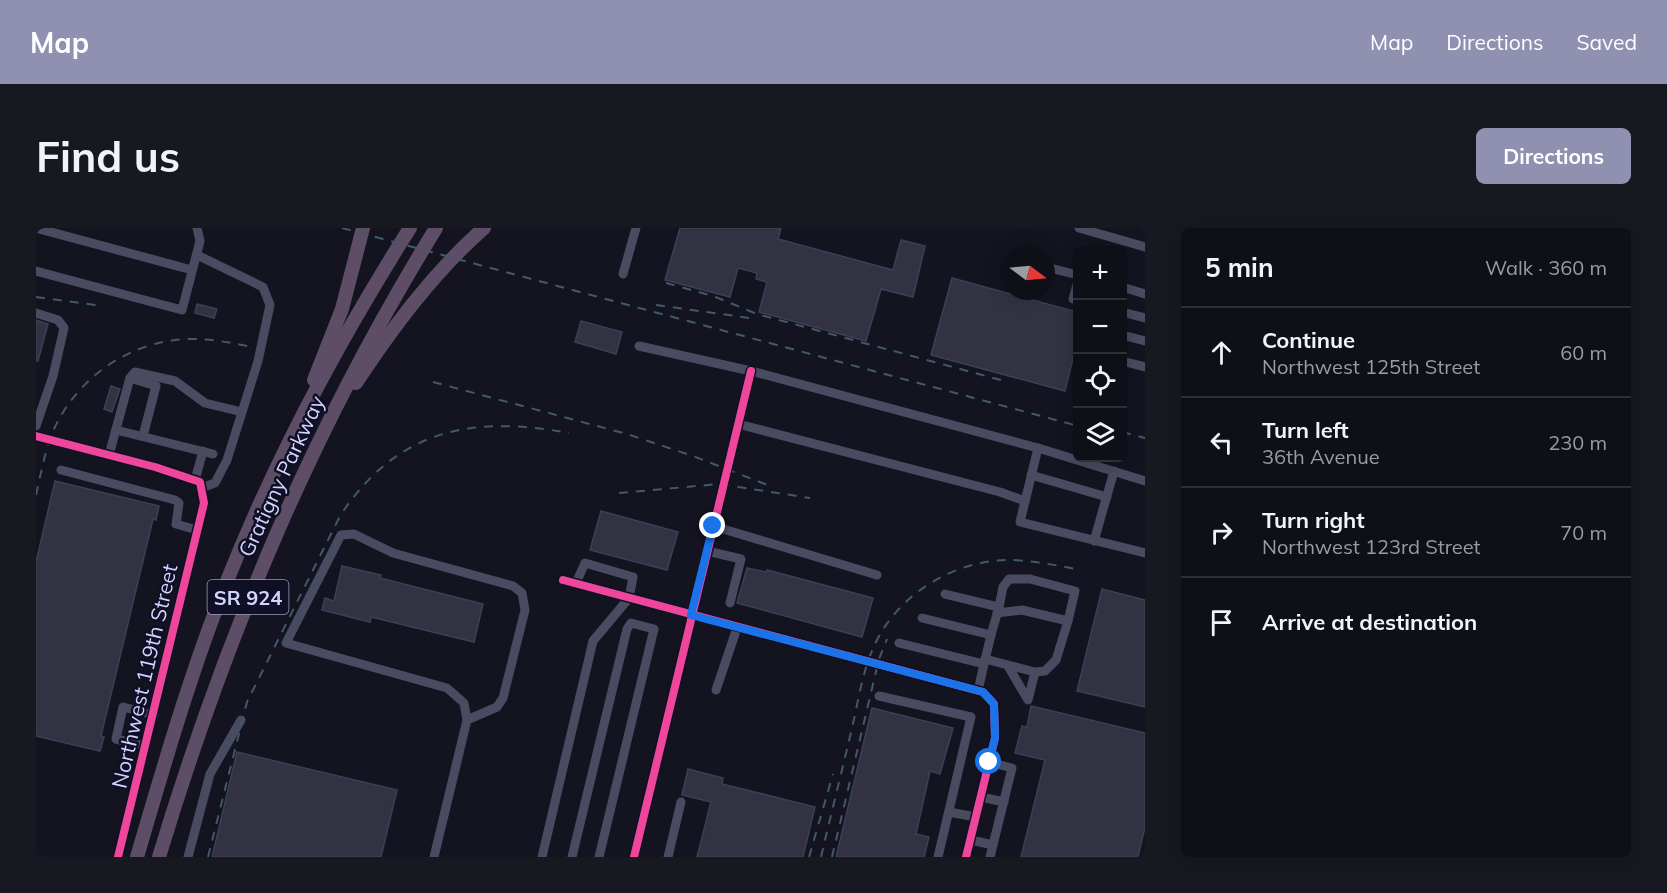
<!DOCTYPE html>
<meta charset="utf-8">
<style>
:root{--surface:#0f0f18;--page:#181821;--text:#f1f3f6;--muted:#9b9ca2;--line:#2f2f37;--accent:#9091b1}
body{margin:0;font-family:Mulish,sans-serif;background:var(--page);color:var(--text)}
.controls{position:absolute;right:18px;top:18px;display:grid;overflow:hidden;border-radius:9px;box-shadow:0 3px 15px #0003}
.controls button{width:54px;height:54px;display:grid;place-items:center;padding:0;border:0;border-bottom:2px solid var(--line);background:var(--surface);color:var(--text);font:30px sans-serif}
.compass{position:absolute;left:965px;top:18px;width:54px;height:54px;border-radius:50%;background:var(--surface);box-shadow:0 3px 15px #0003;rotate:106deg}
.stop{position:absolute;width:18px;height:18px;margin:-14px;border:4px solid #1a73e8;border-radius:50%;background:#fff}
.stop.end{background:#1a73e8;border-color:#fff;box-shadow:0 2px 6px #0008}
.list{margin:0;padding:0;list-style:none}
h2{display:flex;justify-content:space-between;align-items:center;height:78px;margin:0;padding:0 24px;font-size:26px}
h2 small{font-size:20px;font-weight:400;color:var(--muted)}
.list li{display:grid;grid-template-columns:39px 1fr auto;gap:18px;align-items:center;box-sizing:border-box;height:90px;padding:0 24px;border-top:2px solid var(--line)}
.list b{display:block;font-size:22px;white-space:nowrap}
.list p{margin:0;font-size:20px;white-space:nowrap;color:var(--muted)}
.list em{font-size:20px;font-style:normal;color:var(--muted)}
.icon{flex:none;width:33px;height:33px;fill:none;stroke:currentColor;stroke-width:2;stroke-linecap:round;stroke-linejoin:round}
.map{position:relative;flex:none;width:1109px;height:629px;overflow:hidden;border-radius:9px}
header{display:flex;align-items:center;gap:36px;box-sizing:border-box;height:84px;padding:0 30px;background:var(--accent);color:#fff}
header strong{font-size:28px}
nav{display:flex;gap:33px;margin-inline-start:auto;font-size:21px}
.intro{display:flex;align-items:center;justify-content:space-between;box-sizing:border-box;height:144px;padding:0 36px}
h1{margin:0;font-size:42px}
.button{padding:15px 27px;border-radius:9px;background:var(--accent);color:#fff;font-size:21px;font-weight:700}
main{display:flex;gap:36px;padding:0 36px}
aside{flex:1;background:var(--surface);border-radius:9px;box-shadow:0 3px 15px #0003}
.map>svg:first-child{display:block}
</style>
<header>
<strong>Map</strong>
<nav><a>Map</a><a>Directions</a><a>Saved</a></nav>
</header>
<div class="intro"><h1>Find us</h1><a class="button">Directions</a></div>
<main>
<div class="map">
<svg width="1109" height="629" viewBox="0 0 1109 629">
<rect width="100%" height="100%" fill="#141420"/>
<!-- building -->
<g fill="#323242" stroke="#3e3f54" stroke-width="1.5">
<polygon points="644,0 745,0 742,11 857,42 865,12 889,18 877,69 845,61 830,113 723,84 731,54 720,51 721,45 702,40 694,69 629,52"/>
<polygon points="916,50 1041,84 1041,114 1029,163 895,127"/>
<polygon points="161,76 181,81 178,90 159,85"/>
<polygon points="0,92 12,96 2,133 0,133"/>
<polygon points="545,93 586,104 580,126 539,114"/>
<polygon points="75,158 84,161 76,184 68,181"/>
<polygon points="19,253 123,278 120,292 117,291 65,508 68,509 64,523 0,508 0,334"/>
<polygon points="565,283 642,304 631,342 554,322"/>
<polygon points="306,338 345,347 344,350 447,376 438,414 335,389 334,394 286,382 289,370 298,373"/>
<polygon points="711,340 730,344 731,342 837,370 826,409 701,375"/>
<polygon points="1066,361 1109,372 1109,479 1041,463"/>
<polygon points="995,478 1109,505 1109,599 1102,629 985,629 1009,532 979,525 986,498 991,499"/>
<polygon points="836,480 917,500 904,546 894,543 880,606 893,609 888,629 800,629"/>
<polygon points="201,524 361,562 345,629 176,629"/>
<polygon points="652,541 687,550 686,556 779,579 767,629 661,629 675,574 646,567"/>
</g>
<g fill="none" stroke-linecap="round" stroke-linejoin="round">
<!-- minor -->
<g stroke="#494b61" stroke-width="9">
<polyline points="0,0 156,42"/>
<polyline points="1043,0 1109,19"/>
<polyline points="161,27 227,59 234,77 222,133 191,232 179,255 165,260"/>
<polyline points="1010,39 1042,47"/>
<polyline points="0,43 146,82 164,13 161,0"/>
<polyline points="587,46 600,0"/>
<polyline points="1042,53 1037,71 1042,72"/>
<polyline points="1086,59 1109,66"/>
<polyline points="1086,84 1109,90"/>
<polyline points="0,85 22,92 28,100 17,148 0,198"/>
<polyline points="1086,107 1109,113"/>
<polyline points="603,118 715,143 1002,220"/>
<polyline points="1086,133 1109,139"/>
<polyline points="94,150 99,144 139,153 169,175 206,184"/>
<polyline points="702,196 964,264 989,273"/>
<polyline points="80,202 177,226"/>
<polyline points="0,208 119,239 164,254 168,275 82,629"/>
<polyline points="73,227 94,150 120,158 107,208"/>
<polyline points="25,242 139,272 143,275 140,296 161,302"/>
<polyline points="995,247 1071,269"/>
<polyline points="159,252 167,223"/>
<polyline points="1109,253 1002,220 984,294 1109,325"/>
<polyline points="677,298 841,347"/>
<polyline points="1058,313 1078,243"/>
<polyline points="671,323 705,331 694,375"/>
<polyline points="527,352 947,464 958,476 959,510 930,629"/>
<polyline points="909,366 963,379 955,407"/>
<polyline points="961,385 986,382 1032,393 1039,363 994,351 973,351 967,359 963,379"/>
<polyline points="863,415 948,436 955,407 886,390"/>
<polyline points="949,431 999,444 992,472 972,438"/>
<polyline points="999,444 1009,443 1020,432 1032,393"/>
<polyline points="680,462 701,400"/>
<polyline points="942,463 948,436"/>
<polyline points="843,468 935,489 902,629"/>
<polyline points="110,518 80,511 87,479 118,487"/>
<polyline points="953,534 976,540 954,629"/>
<polyline points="945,569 968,574"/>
<polyline points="913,584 940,589"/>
<polyline points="935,612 957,617"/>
<polyline points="152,629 174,546 205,492"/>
<polyline points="398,629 431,492 428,475 411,460 250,415 305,307 318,306 357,325 477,358 486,365 489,382 467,470 461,479 431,492"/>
<polyline points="506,629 557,413 593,370 597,349 549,335 540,355"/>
<polyline points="536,629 591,401 595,395 618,401 563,629"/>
<polyline points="598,629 715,143"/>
<polyline points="632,629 645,574"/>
</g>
<!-- highway -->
<g stroke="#5e4d66" stroke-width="14">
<polyline points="278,152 306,81 327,0"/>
<path d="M320,155C357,99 397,45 448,0"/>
<path d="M101,629C128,537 155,443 191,353C240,230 303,112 374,0"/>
<path d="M123,629C191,404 277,200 400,0"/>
</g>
<!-- rail -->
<g stroke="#405b66" stroke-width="2" stroke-dasharray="9 8" stroke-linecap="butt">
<polyline points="306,0 1042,198"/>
<polyline points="630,55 677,68 721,86 972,154"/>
<polyline points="0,69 60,77"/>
<polyline points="620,77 721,91"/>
<polyline points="397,154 591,206 657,228 734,258"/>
<polyline points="1086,204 1109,210"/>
<polyline points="583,265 683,256 774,270"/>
<path d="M0,267C5,245 9,222 18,201C43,147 97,111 157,111C177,111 196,115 216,119"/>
<path d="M172,629L211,474L304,288C361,201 436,187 533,205"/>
<polyline points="773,629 797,546"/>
<path d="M785,629C795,586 806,543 816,500C823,470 827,439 841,412C866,363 922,331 976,332C998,333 1019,337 1040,341"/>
<polyline points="796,629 843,431 851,411"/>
</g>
<!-- cycleway casing -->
<g stroke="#0f0f25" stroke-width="11">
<g id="cycleway">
<polyline points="0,208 119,239 164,254 168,275 82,629"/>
<polyline points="527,352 947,464 958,476 959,510 930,629"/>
<polyline points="598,629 715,143"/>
</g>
</g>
<!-- cycleway -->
<use href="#cycleway" stroke="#ed469a" stroke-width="8"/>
</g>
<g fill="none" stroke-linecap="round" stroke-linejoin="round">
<!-- route -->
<polyline stroke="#1a73e8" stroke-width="8" points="677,298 655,387 947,464 958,476 959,510 953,534"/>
</g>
<g text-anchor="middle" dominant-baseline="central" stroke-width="5" stroke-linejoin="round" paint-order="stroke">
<!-- shield labels -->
<rect fill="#0f0f25" stroke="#989abe" stroke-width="1.5" x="171.5" y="352" width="81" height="34" rx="4.5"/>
<g font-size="20" font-weight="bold" fill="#d3d5ff">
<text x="212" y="369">SR 924</text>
</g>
<!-- street labels -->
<g font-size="21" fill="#d3d5ff" stroke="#0f0f25">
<text transform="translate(245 248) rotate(-65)">Gratigny Parkway</text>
<text transform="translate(108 448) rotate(-77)">Northwest 119th Street</text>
</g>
</g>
</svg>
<div class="controls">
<button>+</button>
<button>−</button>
<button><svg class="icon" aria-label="locate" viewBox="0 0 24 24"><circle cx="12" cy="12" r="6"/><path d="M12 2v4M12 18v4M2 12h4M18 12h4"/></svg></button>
<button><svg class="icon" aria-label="layers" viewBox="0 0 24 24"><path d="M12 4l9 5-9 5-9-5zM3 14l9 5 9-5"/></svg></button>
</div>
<svg class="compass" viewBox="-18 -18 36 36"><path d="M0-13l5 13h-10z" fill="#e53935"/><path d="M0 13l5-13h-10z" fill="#9b9ca2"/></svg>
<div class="stop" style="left:953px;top:534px"></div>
<div class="stop end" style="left:677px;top:298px"></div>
</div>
<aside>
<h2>5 min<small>Walk · 360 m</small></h2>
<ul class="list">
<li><svg class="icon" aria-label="ahead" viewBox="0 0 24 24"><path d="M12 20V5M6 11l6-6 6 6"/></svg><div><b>Continue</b><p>Northwest 125th Street</p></div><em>60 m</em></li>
<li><svg class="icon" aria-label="left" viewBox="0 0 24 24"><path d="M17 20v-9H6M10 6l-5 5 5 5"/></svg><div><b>Turn left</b><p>36th Avenue</p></div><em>230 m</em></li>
<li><svg class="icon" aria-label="right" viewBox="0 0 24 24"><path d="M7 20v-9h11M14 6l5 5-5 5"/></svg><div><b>Turn right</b><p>Northwest 123rd Street</p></div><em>70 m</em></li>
<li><svg class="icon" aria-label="arrive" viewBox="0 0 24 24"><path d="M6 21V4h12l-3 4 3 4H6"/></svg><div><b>Arrive at destination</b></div></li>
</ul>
</aside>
</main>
